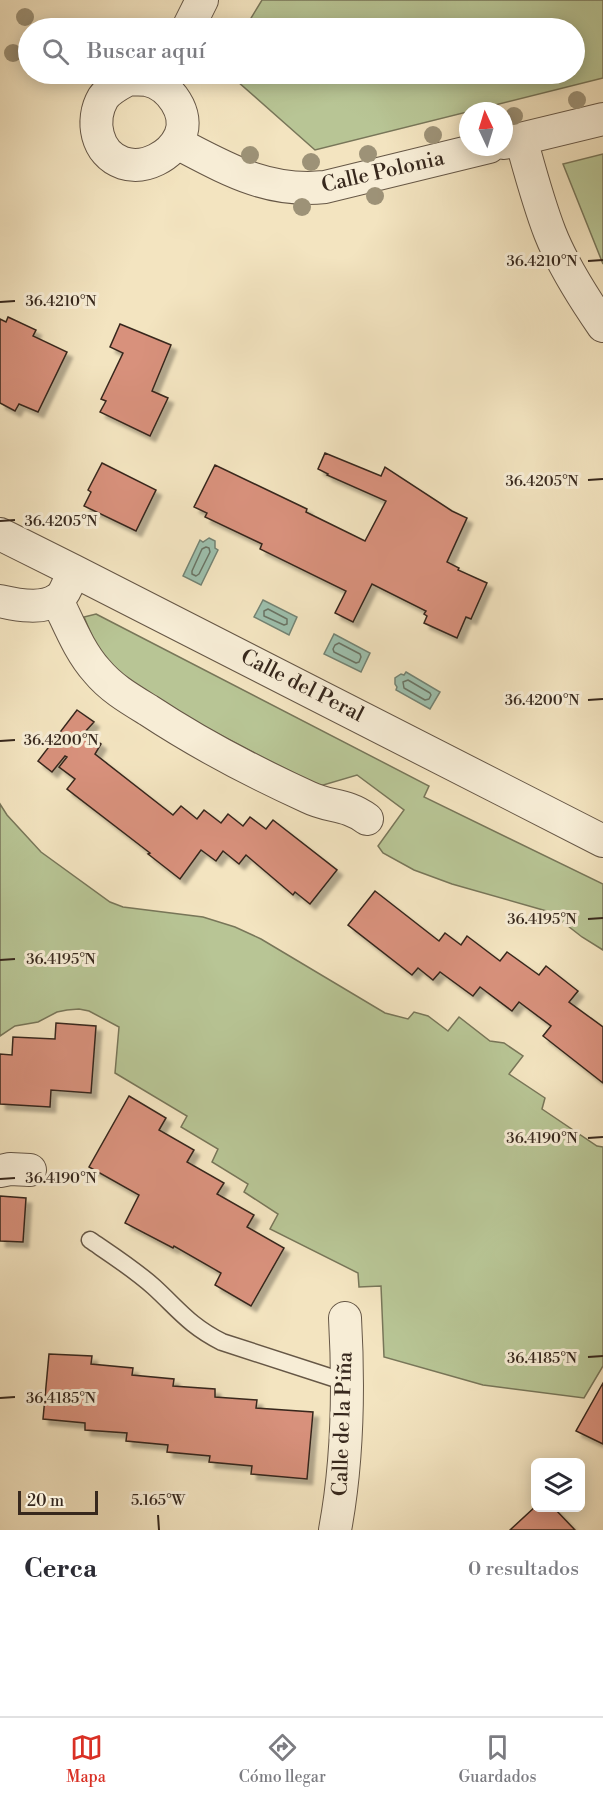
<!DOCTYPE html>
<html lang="es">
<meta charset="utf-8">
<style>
:root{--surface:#fff;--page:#f2f2f3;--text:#2b2b33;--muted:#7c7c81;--line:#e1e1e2;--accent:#d93025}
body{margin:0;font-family:"Libre Bodoni",serif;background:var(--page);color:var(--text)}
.controls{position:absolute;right:18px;bottom:18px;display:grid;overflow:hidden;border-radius:9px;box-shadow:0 3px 15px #0003}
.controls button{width:54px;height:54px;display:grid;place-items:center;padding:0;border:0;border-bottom:2px solid var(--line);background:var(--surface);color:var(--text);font:30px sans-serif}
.compass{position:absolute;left:459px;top:102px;width:54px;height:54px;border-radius:50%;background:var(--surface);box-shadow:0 3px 15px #0003;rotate:356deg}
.scale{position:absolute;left:18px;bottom:15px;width:80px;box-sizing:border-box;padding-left:6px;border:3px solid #37281d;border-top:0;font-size:16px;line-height:21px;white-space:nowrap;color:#37281d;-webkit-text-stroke:4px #f7edd6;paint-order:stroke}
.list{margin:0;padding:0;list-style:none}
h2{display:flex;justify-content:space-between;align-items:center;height:78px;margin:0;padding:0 24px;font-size:26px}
h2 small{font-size:20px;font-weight:400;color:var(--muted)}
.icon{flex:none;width:33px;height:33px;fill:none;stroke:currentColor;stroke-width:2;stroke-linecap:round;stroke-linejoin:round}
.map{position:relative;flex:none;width:603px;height:1530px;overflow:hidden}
.search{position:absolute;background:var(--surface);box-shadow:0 3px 15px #0003;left:18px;right:18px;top:18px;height:66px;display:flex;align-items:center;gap:15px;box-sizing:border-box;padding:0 21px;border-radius:33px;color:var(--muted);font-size:22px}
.sheet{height:186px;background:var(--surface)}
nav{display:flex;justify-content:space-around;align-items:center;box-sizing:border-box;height:84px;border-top:2px solid var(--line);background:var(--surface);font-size:16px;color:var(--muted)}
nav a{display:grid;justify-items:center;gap:3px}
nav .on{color:var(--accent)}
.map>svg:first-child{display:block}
</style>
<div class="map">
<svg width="603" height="1530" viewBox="0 0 603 1530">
<defs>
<filter id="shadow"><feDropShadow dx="5.5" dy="5.5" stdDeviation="1.5" flood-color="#0004"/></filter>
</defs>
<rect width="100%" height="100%" fill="#f3e4c0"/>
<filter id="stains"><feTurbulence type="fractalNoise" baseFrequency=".00333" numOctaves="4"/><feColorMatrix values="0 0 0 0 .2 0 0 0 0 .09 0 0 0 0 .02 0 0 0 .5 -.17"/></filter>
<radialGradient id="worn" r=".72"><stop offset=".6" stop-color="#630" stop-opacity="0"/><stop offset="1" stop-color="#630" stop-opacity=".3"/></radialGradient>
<!-- green -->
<g fill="#b8c595" stroke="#787659" stroke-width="1.5">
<polygon points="262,0 603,0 603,78 315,150 229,74 574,74 574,28 245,28"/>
<polygon points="603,154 603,264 563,164"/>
<path d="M96,614L429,786L424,797L603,884V950L582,937L550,912L452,884L414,870L383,853L378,846L404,810L357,775L320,786C272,762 224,738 178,712C154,698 121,680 104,658C95,645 90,631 84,617Z"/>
<polygon points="0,804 7,815 41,852 110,902 123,907 203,917 235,927 261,939 385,1013 408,1019 414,1012 428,1016 448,1031 459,1017 490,1041 504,1043 523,1056 509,1074 545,1098 542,1109 597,1146 603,1147 603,1366 584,1398 483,1385 384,1357 381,1286 359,1287 358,1273 270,1229 278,1214 244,1192 248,1184 212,1162 218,1149 181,1127 187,1116 115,1073 119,1027 89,1011 79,1009 67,1010 57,1012 38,1022 15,1026 0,1036"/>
</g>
<!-- water -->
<g fill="#9dbfac" stroke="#748373" stroke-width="1.5">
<polygon points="209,538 215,541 215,548 218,550 201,585 183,576 200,540 203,542"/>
<polygon points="263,600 297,617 289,635 254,617"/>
<polygon points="334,634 370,653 361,672 324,654"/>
<polygon points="406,672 440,692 430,709 396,690 397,687 395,684 395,678 401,674 404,675"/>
</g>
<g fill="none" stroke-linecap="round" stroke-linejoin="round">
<!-- shore -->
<g stroke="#6a7464" stroke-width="1.5">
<polygon points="206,547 209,548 210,552 199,574 196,576 192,574 192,571 202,549"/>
<polygon points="268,609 287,619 287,624 284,625 264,616 264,611"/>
<polygon points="339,643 360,654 361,657 359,662 356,663 334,652 333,649 335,645"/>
<polygon points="408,680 430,693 431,695 429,699 425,700 404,688 403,682"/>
</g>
</g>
<!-- building -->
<g fill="#d8917c" stroke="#37281d" stroke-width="1.5" filter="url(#shadow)">
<polygon points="8,317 36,330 33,336 67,352 38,412 19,404 15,411 0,403 0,319 6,322"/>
<polygon points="120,324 171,345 152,391 168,398 150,436 100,412 106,401 101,399 123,353 110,347"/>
<polygon points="325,453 381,476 385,467 452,511 467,518 447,562 459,568 458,570 487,583 471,619 466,617 457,638 424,623 427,616 424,614 426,611 372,584 353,622 335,613 346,591 260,549 262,544 205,517 207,513 194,507 215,465 307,509 306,512 365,541 386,501 327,475 328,474 318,469"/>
<polygon points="102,463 156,490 136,531 84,506 91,492 88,490"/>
<polygon points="77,710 94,722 85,732 101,744 95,754 173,815 181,806 197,819 204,810 221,823 228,814 243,826 250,817 266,829 273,820 337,870 310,904 295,892 293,895 246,855 239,864 223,851 216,861 201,850 180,879 148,854 150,853 67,789 75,779 59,767 67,757 65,756 52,772 38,761"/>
<polygon points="375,891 439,941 445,933 461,945 467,936 500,961 507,952 539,975 546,966 578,991 569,1002 603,1027 603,1083 543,1036 551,1026 519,1002 512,1011 480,987 473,996 440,972 433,980 418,968 412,975 348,925"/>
<polygon points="56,1023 96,1026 91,1093 51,1090 50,1107 0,1104 0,1054 12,1055 13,1037 55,1039"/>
<polygon points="129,1096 166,1118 159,1130 194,1150 187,1162 224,1183 217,1194 254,1215 247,1227 284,1248 251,1306 215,1285 221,1273 174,1246 173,1248 125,1223 139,1195 89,1167"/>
<polygon points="0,1196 26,1198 23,1242 0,1241"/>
<polygon points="49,1354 92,1356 91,1364 133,1368 132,1375 174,1379 173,1386 215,1389 215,1397 257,1400 256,1408 313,1412 307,1479 251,1474 252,1466 209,1462 210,1456 167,1452 168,1445 126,1441 127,1433 85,1430 85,1423 43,1419"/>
<polygon points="603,1383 603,1444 576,1431"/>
<polygon points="536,1506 536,1508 554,1508 575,1530 510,1530"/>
</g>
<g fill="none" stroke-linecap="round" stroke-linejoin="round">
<!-- service casing -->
<g stroke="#665746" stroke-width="19">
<path id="service" d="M90,1240C112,1255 134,1269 154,1287C179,1310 190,1326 222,1342L333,1378H347"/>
</g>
<!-- minor casing -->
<g stroke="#665746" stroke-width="34">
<g id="minor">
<polyline points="188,28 202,0"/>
<path d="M129,79C135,80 141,79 147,80C170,85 190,114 180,136C171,156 145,170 123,163C96,154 90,120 103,98C109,89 120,84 129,79Z"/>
<path d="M521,139C530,171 538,202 550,233C563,266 583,297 603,326"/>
<path d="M177,143C227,169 267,193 325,187L489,147"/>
<polyline points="504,143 603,119"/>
<polyline points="0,534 74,571 603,841"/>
<path d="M57,600C69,624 79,651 97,671C111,688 130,699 148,710C198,743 253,772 308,797C330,808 345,803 367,819"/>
<path d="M0,601C17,605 43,610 58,599C64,595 66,588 69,582"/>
<polyline points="0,1171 10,1169 30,1170"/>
<path d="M335,1530C348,1460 349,1389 345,1318"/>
</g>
</g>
<!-- service -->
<use href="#service" stroke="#f7edd6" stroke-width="16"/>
<!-- minor -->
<use href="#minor" stroke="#f7edd6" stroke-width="32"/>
</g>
<!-- trees -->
<g fill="#9d9277">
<circle cx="25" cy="17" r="9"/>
<circle cx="13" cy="53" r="9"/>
<circle cx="577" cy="100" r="9"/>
<circle cx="514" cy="116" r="9"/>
<circle cx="433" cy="135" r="9"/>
<circle cx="368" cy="154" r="9"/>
<circle cx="250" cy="155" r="9"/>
<circle cx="311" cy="162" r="9"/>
<circle cx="375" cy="196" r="9"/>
<circle cx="302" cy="207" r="9"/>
</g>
<!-- ticks -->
<path fill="none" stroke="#37281d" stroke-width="2" d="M588,261L603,260M0,302L15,301M588,480L603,479M0,521L15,520M588,700L603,699M0,741L15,740M588,919L603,918M0,960L15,959M588,1138L603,1137M0,1179L15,1178M588,1357L603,1356M0,1398L15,1397M158,1515L159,1530"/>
<g text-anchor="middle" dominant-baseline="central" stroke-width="6" stroke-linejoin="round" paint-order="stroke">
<!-- street labels -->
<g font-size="21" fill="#37281d" stroke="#f7edd6">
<text transform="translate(383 172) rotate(-13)">Calle Polonia</text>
<text transform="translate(302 686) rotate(27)">Calle del Peral</text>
<text transform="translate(343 1424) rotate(-88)">Calle de la Piña</text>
</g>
</g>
<g font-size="15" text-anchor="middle" fill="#37281d" stroke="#f7edd6" stroke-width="6" stroke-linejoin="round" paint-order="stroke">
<text x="542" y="266">36.4210°N</text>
<text x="61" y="306">36.4210°N</text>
<text x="542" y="486">36.4205°N</text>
<text x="61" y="526">36.4205°N</text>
<text x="542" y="705">36.4200°N</text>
<text x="61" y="745">36.4200°N</text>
<text x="542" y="924">36.4195°N</text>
<text x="61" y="964">36.4195°N</text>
<text x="542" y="1143">36.4190°N</text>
<text x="61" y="1183">36.4190°N</text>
<text x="542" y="1363">36.4185°N</text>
<text x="61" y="1403">36.4185°N</text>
<text x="158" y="1505">5.165°W</text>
</g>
<rect width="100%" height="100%" filter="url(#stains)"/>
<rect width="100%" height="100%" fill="url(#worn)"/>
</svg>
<div class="controls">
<button><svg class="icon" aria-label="layers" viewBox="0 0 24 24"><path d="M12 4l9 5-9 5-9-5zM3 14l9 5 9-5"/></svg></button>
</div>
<svg class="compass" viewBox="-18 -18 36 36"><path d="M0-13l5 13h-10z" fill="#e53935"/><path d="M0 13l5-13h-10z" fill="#7c7c81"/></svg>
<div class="scale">20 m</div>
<div class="search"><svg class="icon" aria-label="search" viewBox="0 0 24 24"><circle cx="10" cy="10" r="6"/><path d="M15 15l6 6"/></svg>Buscar aquí</div>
</div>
<section class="sheet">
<h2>Cerca<small>0 resultados</small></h2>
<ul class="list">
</ul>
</section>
<nav>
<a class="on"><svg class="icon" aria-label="map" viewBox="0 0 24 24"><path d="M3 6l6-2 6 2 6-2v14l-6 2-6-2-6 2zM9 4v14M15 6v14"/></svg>Mapa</a>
<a><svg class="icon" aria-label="directions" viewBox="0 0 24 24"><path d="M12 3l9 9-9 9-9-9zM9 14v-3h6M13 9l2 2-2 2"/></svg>Cómo llegar</a>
<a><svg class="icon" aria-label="saved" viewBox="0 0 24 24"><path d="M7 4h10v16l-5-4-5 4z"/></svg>Guardados</a>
</nav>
